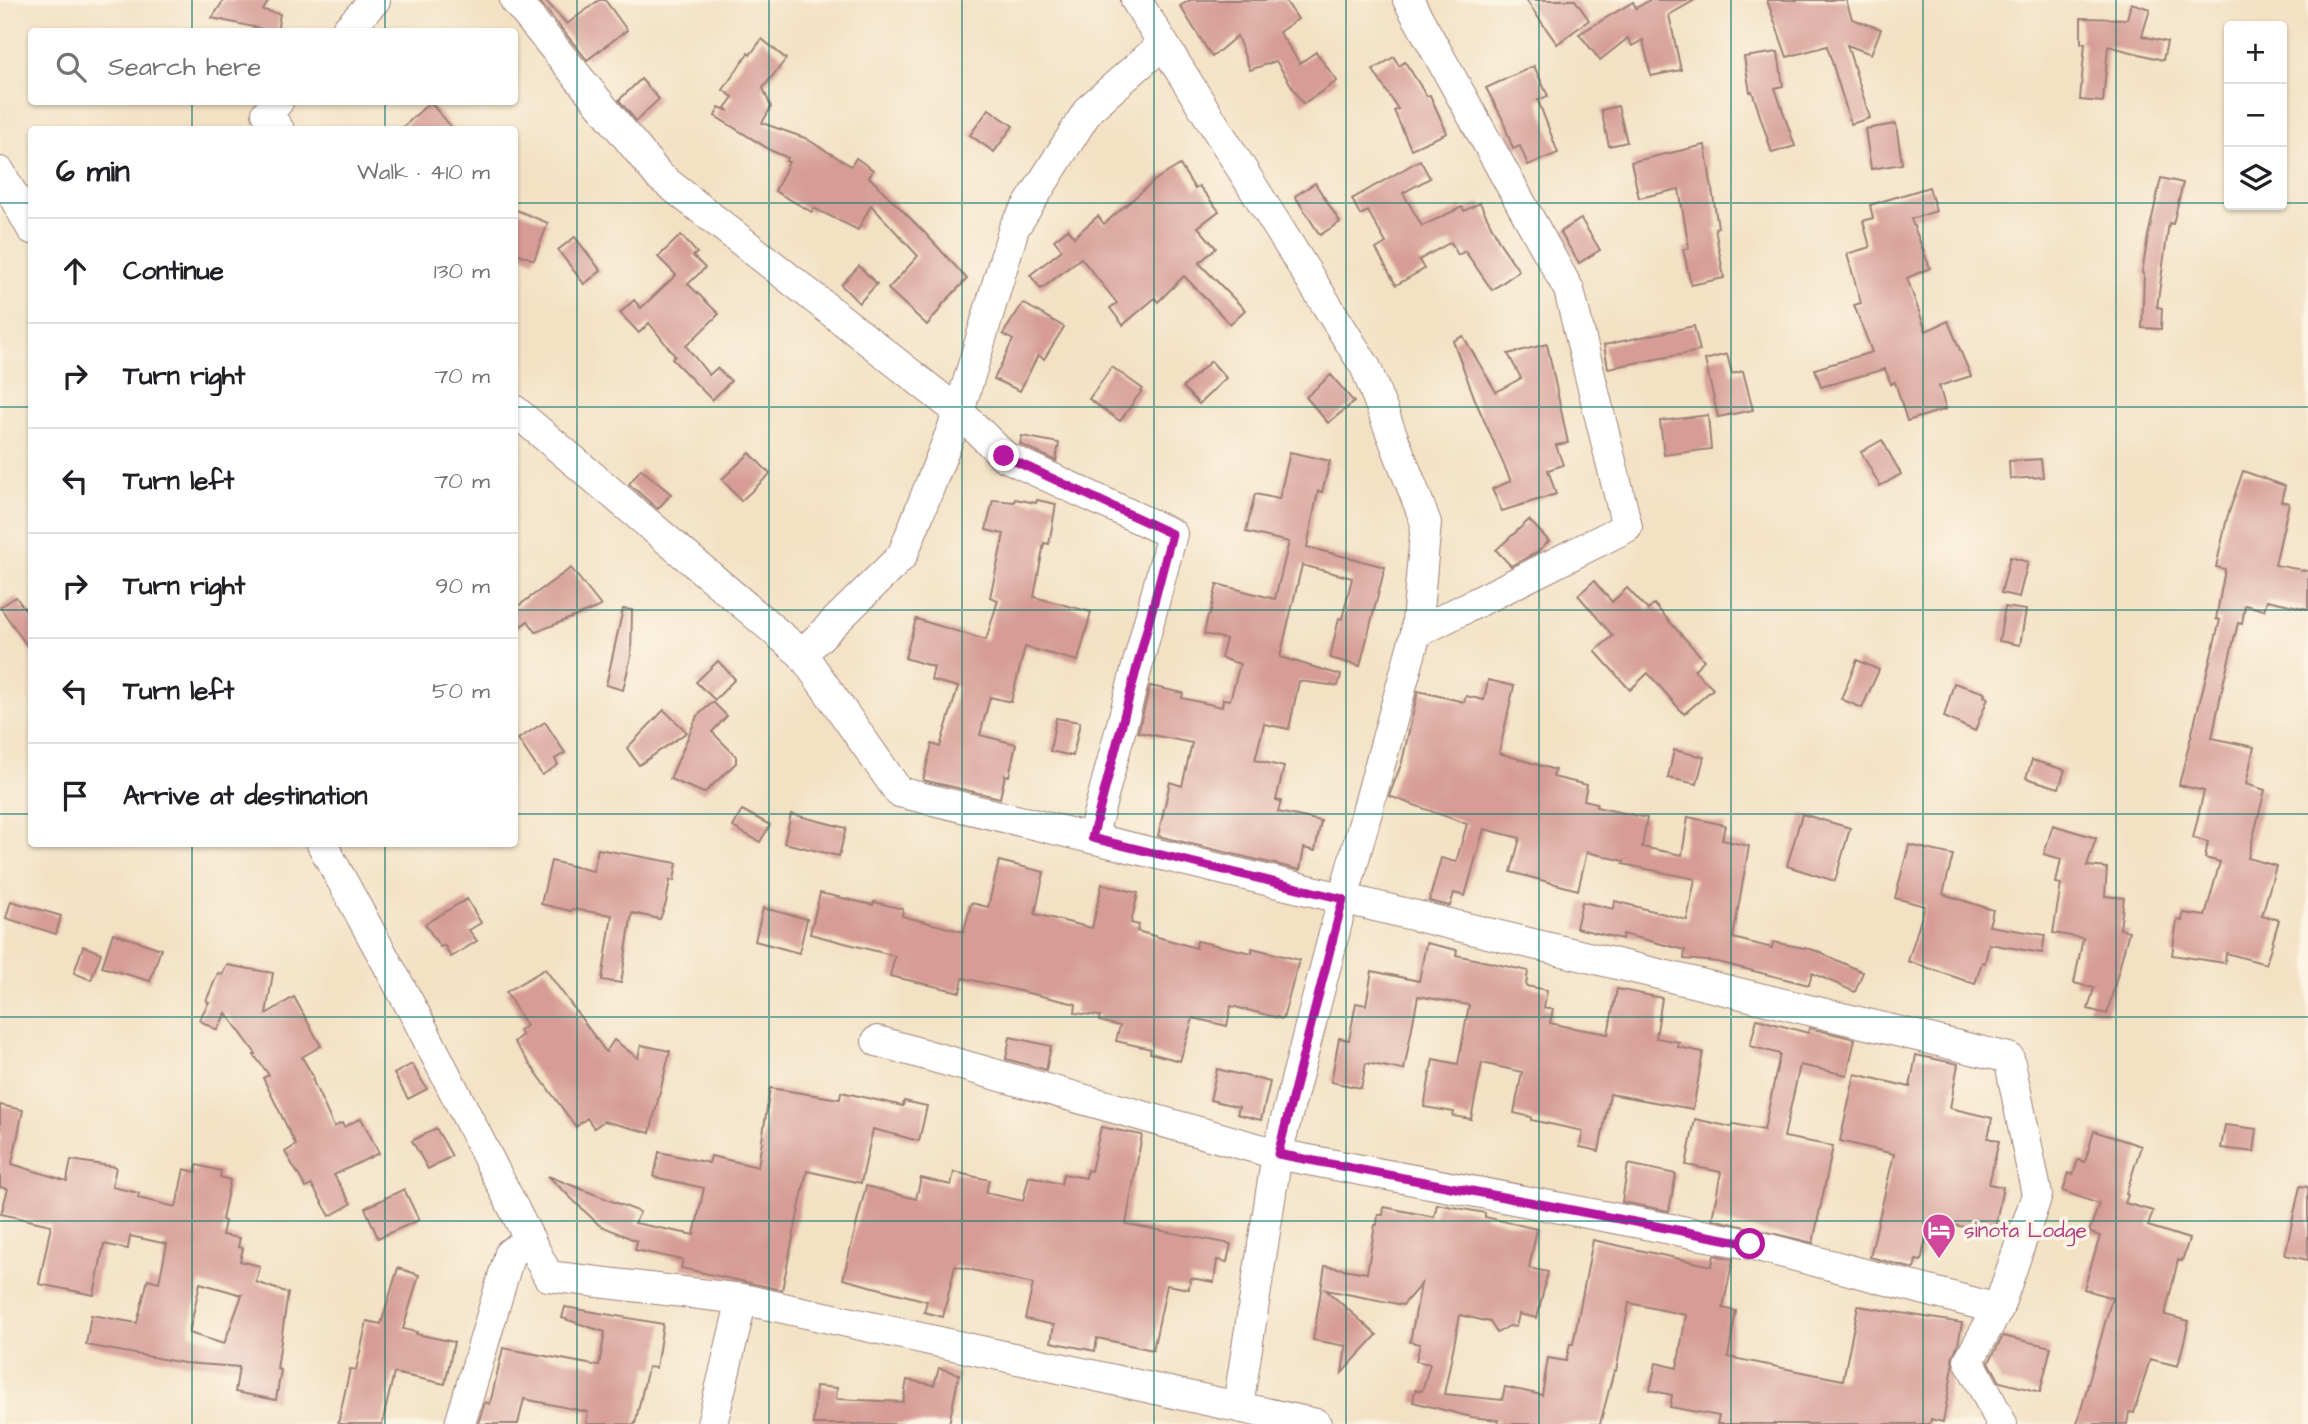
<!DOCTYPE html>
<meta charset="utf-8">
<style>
:root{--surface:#fff;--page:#f6f6f6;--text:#202124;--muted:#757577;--line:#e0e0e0}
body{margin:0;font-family:"Architects Daughter",sans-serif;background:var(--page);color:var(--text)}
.controls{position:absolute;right:21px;top:21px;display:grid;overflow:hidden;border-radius:7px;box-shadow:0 2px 5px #0004}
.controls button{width:63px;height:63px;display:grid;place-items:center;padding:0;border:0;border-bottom:2px solid var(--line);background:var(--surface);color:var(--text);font:35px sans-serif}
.stop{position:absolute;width:21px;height:21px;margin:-16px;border:5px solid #b5179e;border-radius:50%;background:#fff}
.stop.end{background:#b5179e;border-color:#fff;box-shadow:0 2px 7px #0008}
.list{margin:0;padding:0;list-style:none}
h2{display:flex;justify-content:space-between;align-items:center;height:91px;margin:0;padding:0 28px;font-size:30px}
h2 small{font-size:23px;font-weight:400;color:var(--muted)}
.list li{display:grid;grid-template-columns:46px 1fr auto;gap:21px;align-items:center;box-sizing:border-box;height:105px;padding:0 28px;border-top:2px solid var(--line)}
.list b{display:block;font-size:26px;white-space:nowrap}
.list em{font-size:23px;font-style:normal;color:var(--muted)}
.icon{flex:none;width:38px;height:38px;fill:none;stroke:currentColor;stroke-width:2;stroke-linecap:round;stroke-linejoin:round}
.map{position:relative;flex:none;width:2308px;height:1424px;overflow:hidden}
.search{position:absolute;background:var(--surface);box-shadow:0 2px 5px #0004;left:28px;top:28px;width:490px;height:77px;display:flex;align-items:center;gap:18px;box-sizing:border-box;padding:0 24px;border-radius:7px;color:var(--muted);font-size:26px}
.panel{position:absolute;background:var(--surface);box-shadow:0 2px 5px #0004;left:28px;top:126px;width:490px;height:721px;border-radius:7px}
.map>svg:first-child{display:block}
</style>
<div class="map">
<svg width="2308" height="1424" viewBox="0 0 2308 1424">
<rect width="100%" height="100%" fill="#fcf5e5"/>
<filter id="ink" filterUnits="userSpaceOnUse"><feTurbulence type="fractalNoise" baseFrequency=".0143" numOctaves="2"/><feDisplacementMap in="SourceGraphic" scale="14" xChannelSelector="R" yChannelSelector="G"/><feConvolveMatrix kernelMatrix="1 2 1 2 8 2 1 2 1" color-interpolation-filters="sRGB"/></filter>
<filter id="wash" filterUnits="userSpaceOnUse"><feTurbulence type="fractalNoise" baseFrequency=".00686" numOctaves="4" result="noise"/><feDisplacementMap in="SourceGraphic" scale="28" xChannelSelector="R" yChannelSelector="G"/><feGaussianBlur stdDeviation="1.57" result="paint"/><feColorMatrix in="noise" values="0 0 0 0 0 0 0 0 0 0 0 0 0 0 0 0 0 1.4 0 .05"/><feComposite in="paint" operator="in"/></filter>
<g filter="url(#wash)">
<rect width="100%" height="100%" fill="#f3e1c4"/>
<g id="blocks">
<!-- building -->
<g fill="#d69c95" fill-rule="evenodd">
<polygon points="224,0 269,0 263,10 280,14 277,32 212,18"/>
<polygon points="538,0 545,0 567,24 599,0 605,0 627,30 587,60"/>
<polygon points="1190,0 1285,0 1298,19 1279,32 1300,63 1316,52 1337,81 1303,104 1276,61 1250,70 1237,36 1212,57 1180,6"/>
<polygon points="1526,0 1575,0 1589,20 1557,44"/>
<polygon points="1650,0 1695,0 1669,15 1681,70 1651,76 1643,40 1632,46 1628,38 1600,60 1579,34 1633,2 1636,8"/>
<polygon points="1767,0 1846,0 1852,19 1881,29 1871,54 1847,45 1870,118 1851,124 1827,46 1787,57"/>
<polygon points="2131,3 2150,9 2142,36 2167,42 2163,60 2108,46 2103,102 2080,100 2085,43 2081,43 2081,18 2127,19"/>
<polygon points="762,39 786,59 763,88 771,107 762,123 805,138 851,166 856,158 873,170 869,177 925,233 967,279 941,306 942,307 927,325 888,289 918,256 871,205 858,230 814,208 812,212 775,191 789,162 786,161 788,158 772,151 715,116 719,107 729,111 725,108 733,97 723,90 748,53 750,55"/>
<polygon points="1778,52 1783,86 1775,88 1795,146 1772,153 1752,91 1750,92 1744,57"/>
<polygon points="1394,57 1399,66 1405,62 1427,96 1430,95 1447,133 1411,149 1394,111 1398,109 1373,70"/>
<polygon points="1534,66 1548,96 1538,100 1558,153 1528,165 1520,146 1513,149 1502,118 1486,88"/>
<polygon points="641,79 659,99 636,121 619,100"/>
<polygon points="430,102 454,130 400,130"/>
<polygon points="1618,106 1627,142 1609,146 1601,110"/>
<polygon points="989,109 1013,126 994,152 970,135"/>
<polygon points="1896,124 1902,164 1871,169 1865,129"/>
<polygon points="1705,145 1718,227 1715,228 1724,278 1691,285 1683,249 1689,248 1679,189 1639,198 1631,162"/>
<polygon points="1420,160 1430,178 1403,193 1422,226 1462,207 1464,211 1480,203 1500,243 1519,271 1492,290 1465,251 1458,255 1451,242 1419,260 1424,269 1396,285 1376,249 1386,243 1368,211 1360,215 1352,199"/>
<polygon points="1180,165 1195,189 1199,186 1219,211 1198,227 1216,248 1199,263 1245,310 1230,324 1184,276 1158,302 1155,298 1123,325 1110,308 1117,303 1081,258 1041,289 1030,275 1062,250 1054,240 1068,229 1074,237 1098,216 1104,224 1155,180"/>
<polygon points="2161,178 2183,183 2173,224 2169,223 2157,307 2162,308 2161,329 2142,328 2144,274 2142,273 2148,236"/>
<polygon points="1315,183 1340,222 1320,235 1295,196"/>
<polygon points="1929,187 1936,211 1911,219 1930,268 1907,278 1926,331 1948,321 1971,376 1939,386 1946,409 1907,421 1895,382 1891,384 1885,369 1821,387 1815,369 1872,352 1854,305 1861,303 1847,254 1870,247 1863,221 1873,218 1870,205"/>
<polygon points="514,209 548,223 534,260 514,252"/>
<polygon points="1581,219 1600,250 1579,263 1560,232"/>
<polygon points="681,235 697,253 693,256 705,268 688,284 719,314 686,346 709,375 717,368 731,381 712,400 672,359 675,356 649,323 639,333 620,313 634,300 641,308 676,275 658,257"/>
<polygon points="575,237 601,271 584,284 558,250"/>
<polygon points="859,266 877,284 859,303 841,285"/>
<polygon points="1023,303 1064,327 1044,359 1038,355 1020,391 994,379 1013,340 1003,334"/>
<polygon points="1694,326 1700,351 1608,368 1604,345"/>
<polygon points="1463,336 1496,392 1521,378 1508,354 1547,344 1568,443 1556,445 1563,465 1548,470 1556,494 1502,511 1492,489 1511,481 1476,402 1453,341"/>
<polygon points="1727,354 1732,374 1743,371 1753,410 1718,417 1705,360"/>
<polygon points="1211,361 1226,378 1199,404 1183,387"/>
<polygon points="1112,367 1143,389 1120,421 1089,399"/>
<polygon points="1331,375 1354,402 1328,423 1306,397"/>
<polygon points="1708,415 1711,449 1664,455 1660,421"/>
<polygon points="1022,436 1059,443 1056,461 1020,444"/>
<polygon points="1882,440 1901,474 1880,486 1861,452"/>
<polygon points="1290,452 1330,461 1322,492 1318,491 1307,547 1385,567 1360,666 1330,658 1339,618 1342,619 1352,578 1302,565 1280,657 1341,675 1338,686 1299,681 1289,729 1264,724 1255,760 1284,767 1276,800 1281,801 1278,812 1321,821 1315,851 1304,848 1300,870 1158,836 1170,782 1182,786 1192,743 1138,732 1150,686 1183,693 1182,698 1222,707 1223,699 1230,700 1240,664 1221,658 1226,639 1204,634 1208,615 1210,615 1217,584 1275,599 1289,542 1246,532 1255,494 1279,499"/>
<polygon points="750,453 770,474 741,501 722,479"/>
<polygon points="2041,459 2043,477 2010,479 2009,461"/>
<polygon points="641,469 671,494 658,509 629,484"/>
<polygon points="2243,471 2285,486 2281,501 2289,503 2275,565 2308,571 2308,609 2267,600 2264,610 2245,605 2242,624 2238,623 2224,680 2212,738 2254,747 2246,784 2265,790 2248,858 2276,866 2262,915 2279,920 2266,964 2226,953 2225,963 2172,955 2177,920 2182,921 2183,913 2205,916 2220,862 2205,858 2208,842 2193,838 2204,791 2179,785 2220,620 2216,619 2225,569 2216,567 2227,518"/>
<polygon points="1015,499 1036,503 1037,500 1056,504 1049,544 1044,543 1034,597 1091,612 1078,661 1025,647 1011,702 990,697 980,735 1016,744 1009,776 1005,775 1000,798 923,780 932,744 940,747 958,687 931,680 934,667 905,658 916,619 986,640 998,600 990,597 1004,534 986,530 993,500 1014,502"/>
<polygon points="1529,520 1549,541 1536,553 1511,566 1496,550"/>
<polygon points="2010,557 2028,562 2019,597 2001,593"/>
<polygon points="571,568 601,606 536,632 528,621 514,631 514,609"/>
<polygon points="1594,581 1612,602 1627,588 1648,610 1654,604 1704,660 1694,670 1713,689 1684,714 1648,673 1630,690 1595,651 1613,636 1578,595"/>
<polygon points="16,597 32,619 32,653 0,607"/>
<polygon points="2005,607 2026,610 2020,645 1999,641"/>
<polygon points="623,609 632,610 631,656 623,690 606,685"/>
<polygon points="1857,660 1879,670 1862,708 1841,699"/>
<polygon points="718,661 735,679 715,700 696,682"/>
<polygon points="1488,680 1514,686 1499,753 1555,770 1553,777 1587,785 1584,800 1597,803 1596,807 1647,818 1642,847 1682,855 1688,817 1725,825 1722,840 1749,846 1733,938 1772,948 1773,942 1814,950 1863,972 1855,992 1812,973 1809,985 1718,962 1684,959 1685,950 1623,934 1622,939 1576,928 1582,902 1614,909 1615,901 1687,920 1695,879 1623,864 1624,861 1587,852 1578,890 1511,872 1520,838 1484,829 1465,896 1454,893 1450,906 1429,901 1441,858 1456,862 1467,824 1389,796 1402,762 1418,691 1464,702 1466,696 1484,700"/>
<polygon points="1954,683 1985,693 1984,696 1988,698 1975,731 1944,717"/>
<polygon points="713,702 727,716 712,732 736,756 736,763 704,793 670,779 697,716"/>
<polygon points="664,710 687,732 639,765 627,748"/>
<polygon points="1056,718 1080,722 1073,756 1050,751"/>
<polygon points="545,722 565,753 555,759 558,765 542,775 518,739"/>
<polygon points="1674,750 1704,757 1697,784 1668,778"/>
<polygon points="2032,760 2065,770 2059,788 2026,778"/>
<polygon points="742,810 770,825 760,842 733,827"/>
<polygon points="791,814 846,828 839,856 784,843"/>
<polygon points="1802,814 1850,828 1835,881 1787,866"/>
<polygon points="2053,825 2096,838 2087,866 2107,868 2105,896 2124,898 2120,929 2129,931 2107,1014 2088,1009 2094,988 2074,983 2083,938 2053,933 2061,884 2056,883 2061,859 2044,854"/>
<polygon points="1909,845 1953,855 1943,894 1993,910 1989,926 2045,935 2042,953 1989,944 1985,963 1982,962 1975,984 1908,961 1925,906 1895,898"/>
<polygon points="598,849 677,863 674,881 670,880 666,903 660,919 632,913 621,983 602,980 612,915 572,909 571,911 541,904 551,861 593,871"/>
<polygon points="999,861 1044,872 1035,914 1092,928 1102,884 1138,893 1131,923 1139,925 1137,931 1196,948 1197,941 1252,953 1252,948 1299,960 1283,1019 1231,1006 1227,1026 1193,1018 1180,1061 1150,1053 1151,1049 1116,1041 1120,1026 1099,1021 1100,1016 1075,1013 1076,1004 963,978 960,992 890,976 895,956 810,934 820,893 873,905 874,902 903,909 902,916 964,932 971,903 988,907"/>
<polygon points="467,899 481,923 469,930 477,941 451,957 444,945 440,947 425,924"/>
<polygon points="11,901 61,916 56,934 6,918"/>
<polygon points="763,908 807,919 799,953 755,941"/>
<polygon points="113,933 161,949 150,981 102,967"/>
<polygon points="1426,943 1457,950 1456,955 1528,971 1526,986 1547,990 1544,1008 1553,1009 1550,1023 1568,1027 1608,1034 1617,989 1662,998 1656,1038 1679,1042 1678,1047 1703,1052 1693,1109 1610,1094 1599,1151 1580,1147 1583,1131 1531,1120 1531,1117 1514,1113 1522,1072 1482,1063 1471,1119 1453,1116 1454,1112 1424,1107 1433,1059 1458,1064 1469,1005 1418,996 1404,1070 1366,1063 1361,1088 1331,1082 1339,1038 1349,1040 1356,1003 1366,1005 1372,971 1419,981"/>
<polygon points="83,946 101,953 91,980 74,973"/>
<polygon points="227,965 273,973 266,1014 294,997 321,1046 302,1057 314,1078 312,1079 334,1127 342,1123 344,1127 361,1118 379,1153 334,1175 351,1204 330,1216 312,1185 306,1188 285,1152 296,1145 263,1078 269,1075 254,1055 256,1054 226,1013 217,1030 199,1020 209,1002 206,1001 218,973 222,975"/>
<polygon points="545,969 606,1052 614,1040 638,1058 641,1045 670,1051 650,1133 604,1121 594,1128 587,1118 576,1127 514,1042 522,1035 519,1030 526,1026 506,992"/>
<polygon points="1757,1019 1808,1033 1809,1028 1855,1039 1847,1075 1800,1065 1784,1137 1833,1146 1813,1243 1712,1219 1721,1172 1686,1165 1695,1119 1731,1127 1734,1124 1764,1130 1780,1054 1750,1046"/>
<polygon points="1010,1037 1051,1046 1046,1070 1006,1059"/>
<polygon points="1916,1055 1958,1064 1950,1108 1992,1118 1988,1138 1999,1141 1989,1184 2003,1187 1994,1232 1930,1221 1921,1261 1916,1260 1914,1269 1870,1257 1894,1154 1840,1141 1855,1074 1910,1087"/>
<polygon points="412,1064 427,1089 408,1099 394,1074"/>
<polygon points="1217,1069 1270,1082 1261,1120 1237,1114 1239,1107 1210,1100"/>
<polygon points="770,1088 840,1099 841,1092 903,1106 904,1101 927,1106 919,1141 873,1129 861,1183 807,1171 782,1290 681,1268 683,1260 635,1250 637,1241 599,1225 548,1176 640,1212 635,1223 694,1235 704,1188 654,1177 659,1152 709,1163 711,1156 758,1167"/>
<path d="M0,1105L23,1110L12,1164L67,1181L71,1160L116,1167L112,1187L139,1193L138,1198L176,1207L184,1169L196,1172L197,1165L221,1171L220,1177L230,1180L222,1220L225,1221L222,1235L240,1238L238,1247L243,1248L240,1261L260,1266L256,1282L288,1293L277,1369L281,1370L276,1400L235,1392L239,1367L184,1363L86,1345L91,1315L137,1323L148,1279L159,1282L167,1244L130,1236L128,1249L104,1244L94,1295L39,1284L51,1225L1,1214L8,1189L0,1187ZM200,1283L242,1295L224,1344L189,1333Z"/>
<polygon points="2225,1125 2257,1129 2254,1152 2221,1148"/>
<polygon points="1101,1127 1142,1135 1126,1224 1231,1244 1227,1262 1217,1260 1214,1282 1190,1278 1189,1289 1167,1285 1153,1350 1097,1338 1095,1351 1051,1342 1054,1325 1025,1319 1033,1284 955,1266 943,1317 924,1312 927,1301 843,1279 866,1186 916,1199 921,1178 951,1185 954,1172 989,1180 986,1193 1023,1201 1029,1176 1061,1184 1063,1174 1086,1178 1087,1170 1091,1171"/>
<polygon points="436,1128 452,1156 428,1169 412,1141"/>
<polygon points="2094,1131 2141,1146 2126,1194 2128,1195 2125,1203 2153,1211 2148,1226 2189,1239 2182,1261 2178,1260 2165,1315 2189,1321 2178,1366 2150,1359 2134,1413 2129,1412 2127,1424 2077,1424 2112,1298 2084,1289 2100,1236 2089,1232 2099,1204 2063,1191 2069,1173 2073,1175 2078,1160 2085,1162"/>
<polygon points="1628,1164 1676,1174 1669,1211 1622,1202"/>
<polygon points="2300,1186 2308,1187 2308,1260 2285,1255"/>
<polygon points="404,1189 419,1220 378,1238 365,1208"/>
<polygon points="1437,1204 1485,1213 1485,1217 1537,1229 1529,1268 1548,1272 1537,1318 1519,1314 1516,1327 1509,1326 1497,1333 1490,1322 1460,1315 1444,1394 1502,1400 1505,1387 1542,1395 1548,1358 1566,1361 1570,1344 1573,1344 1593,1240 1712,1266 1714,1255 1733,1259 1723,1308 1736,1311 1728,1357 1843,1380 1858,1306 1962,1323 1958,1344 1952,1359 1953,1367 1943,1422 1931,1419 1930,1424 1717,1424 1719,1416 1670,1407 1672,1395 1650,1390 1656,1363 1677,1368 1686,1315 1629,1303 1616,1371 1614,1371 1600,1424 1497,1424 1498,1420 1471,1417 1413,1402 1415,1390 1422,1391 1430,1364 1416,1361 1420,1344 1410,1342 1421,1284 1403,1305 1326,1290 1377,1335 1342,1373 1346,1346 1313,1340 1325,1266 1367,1273 1375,1225 1377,1225 1378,1214 1383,1215 1384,1207 1434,1217"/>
<polygon points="398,1268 419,1275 403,1329 417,1332 416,1334 454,1342 445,1384 394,1373 382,1424 338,1424 350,1369 356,1370 367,1321 381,1324"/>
<polygon points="565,1307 663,1324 656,1368 648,1367 635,1424 586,1424 588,1412 524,1399 518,1424 478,1424 485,1402 490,1404 503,1348 599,1366 605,1332 562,1318"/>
<polygon points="2003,1336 2051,1347 2040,1392 2000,1382 1989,1362"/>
<polygon points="939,1368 959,1374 949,1424 813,1424 816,1386 837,1388 836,1399 903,1402 907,1380 934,1385"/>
</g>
</g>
</g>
<g filter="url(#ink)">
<use href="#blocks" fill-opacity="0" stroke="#9e8078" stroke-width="2"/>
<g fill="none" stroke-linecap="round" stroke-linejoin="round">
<!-- minor casing -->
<g stroke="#9e8078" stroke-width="32">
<g id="minor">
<polyline points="515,0 659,176 959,412 1004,456 1172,534 1092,838"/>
<polyline points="1136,0 1366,368 1426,523 1416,633 1343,899 1277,1154 1238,1406"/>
<polyline points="1408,0 1569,290 1627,527 1416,633"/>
<polyline points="345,32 375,0"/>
<polyline points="278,102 267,113 279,130"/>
<polyline points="0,172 32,229"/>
<polyline points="514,410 802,654 899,792 2009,1058 2037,1195 1998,1309 1969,1360 2002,1424"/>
<polyline points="802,654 902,556 959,412 1014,228 1089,109 1163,44"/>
<polyline points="322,844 418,1020 548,1276 742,1299 1316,1424"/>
<polyline points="877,1041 1277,1154 1750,1244 1998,1309"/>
<polyline points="460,1424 510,1253 530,1240"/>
<polyline points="712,1424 742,1299"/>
</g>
</g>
<!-- minor -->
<use href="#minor" stroke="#fff" stroke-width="30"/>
</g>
</g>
<g fill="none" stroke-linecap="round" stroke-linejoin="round" filter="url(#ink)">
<!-- route -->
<polyline stroke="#b5179e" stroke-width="9" points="1004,456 1172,534 1092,838 1343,899 1278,1154 1750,1244"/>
</g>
<!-- grid -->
<path fill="none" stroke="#0f766e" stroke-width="2" stroke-opacity="0.55" d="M192,0V32M385,0V32M577,0V1424M769,0V1424M962,0V1424M1154,0V1424M1346,0V1424M1539,0V1424M1731,0V1424M1923,0V1424M2116,0V1424M192,102V130M385,102V130M0,203H32M514,203H2229M2282,203H2308M0,407H32M514,407H2308M0,610H32M514,610H2308M0,814H32M514,814H2308M192,844V1424M385,844V1424M0,1017H2308M0,1221H2308"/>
<!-- icons -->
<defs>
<g id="hotel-pin" transform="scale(1.75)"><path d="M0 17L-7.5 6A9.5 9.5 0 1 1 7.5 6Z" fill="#d1479c" stroke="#fcf5e5"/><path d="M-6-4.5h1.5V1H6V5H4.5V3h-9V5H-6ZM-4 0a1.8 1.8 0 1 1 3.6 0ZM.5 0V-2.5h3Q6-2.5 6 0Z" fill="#fff"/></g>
</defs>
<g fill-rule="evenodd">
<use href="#hotel-pin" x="1939" y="1230"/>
</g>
<g text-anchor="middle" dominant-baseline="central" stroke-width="7" stroke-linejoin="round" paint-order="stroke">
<!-- hotel labels -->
<g font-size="21" fill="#b23c85" stroke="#fcf5e5" text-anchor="start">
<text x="1964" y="1230">sinota Lodge</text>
</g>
</g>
</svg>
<div class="controls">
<button>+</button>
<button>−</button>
<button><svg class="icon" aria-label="layers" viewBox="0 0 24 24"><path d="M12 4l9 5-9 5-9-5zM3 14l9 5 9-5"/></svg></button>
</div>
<div class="stop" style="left:1750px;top:1244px"></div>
<div class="stop end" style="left:1004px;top:456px"></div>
<div class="search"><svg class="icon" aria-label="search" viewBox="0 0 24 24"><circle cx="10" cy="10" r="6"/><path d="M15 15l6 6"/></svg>Search here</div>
<section class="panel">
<h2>6 min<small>Walk · 410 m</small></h2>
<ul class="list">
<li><svg class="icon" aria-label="ahead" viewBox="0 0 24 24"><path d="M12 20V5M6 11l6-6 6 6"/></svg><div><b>Continue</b></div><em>130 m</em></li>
<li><svg class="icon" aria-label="right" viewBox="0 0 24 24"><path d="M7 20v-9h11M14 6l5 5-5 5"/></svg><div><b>Turn right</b></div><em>70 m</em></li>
<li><svg class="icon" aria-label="left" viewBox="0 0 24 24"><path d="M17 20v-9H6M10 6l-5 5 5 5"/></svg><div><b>Turn left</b></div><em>70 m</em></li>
<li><svg class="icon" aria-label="right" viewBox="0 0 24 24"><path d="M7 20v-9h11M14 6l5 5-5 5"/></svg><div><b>Turn right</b></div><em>90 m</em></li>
<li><svg class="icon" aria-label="left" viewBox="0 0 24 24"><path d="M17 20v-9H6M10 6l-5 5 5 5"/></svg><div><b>Turn left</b></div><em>50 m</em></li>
<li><svg class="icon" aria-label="arrive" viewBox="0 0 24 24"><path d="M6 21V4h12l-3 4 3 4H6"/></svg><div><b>Arrive at destination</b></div></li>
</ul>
</section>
</div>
